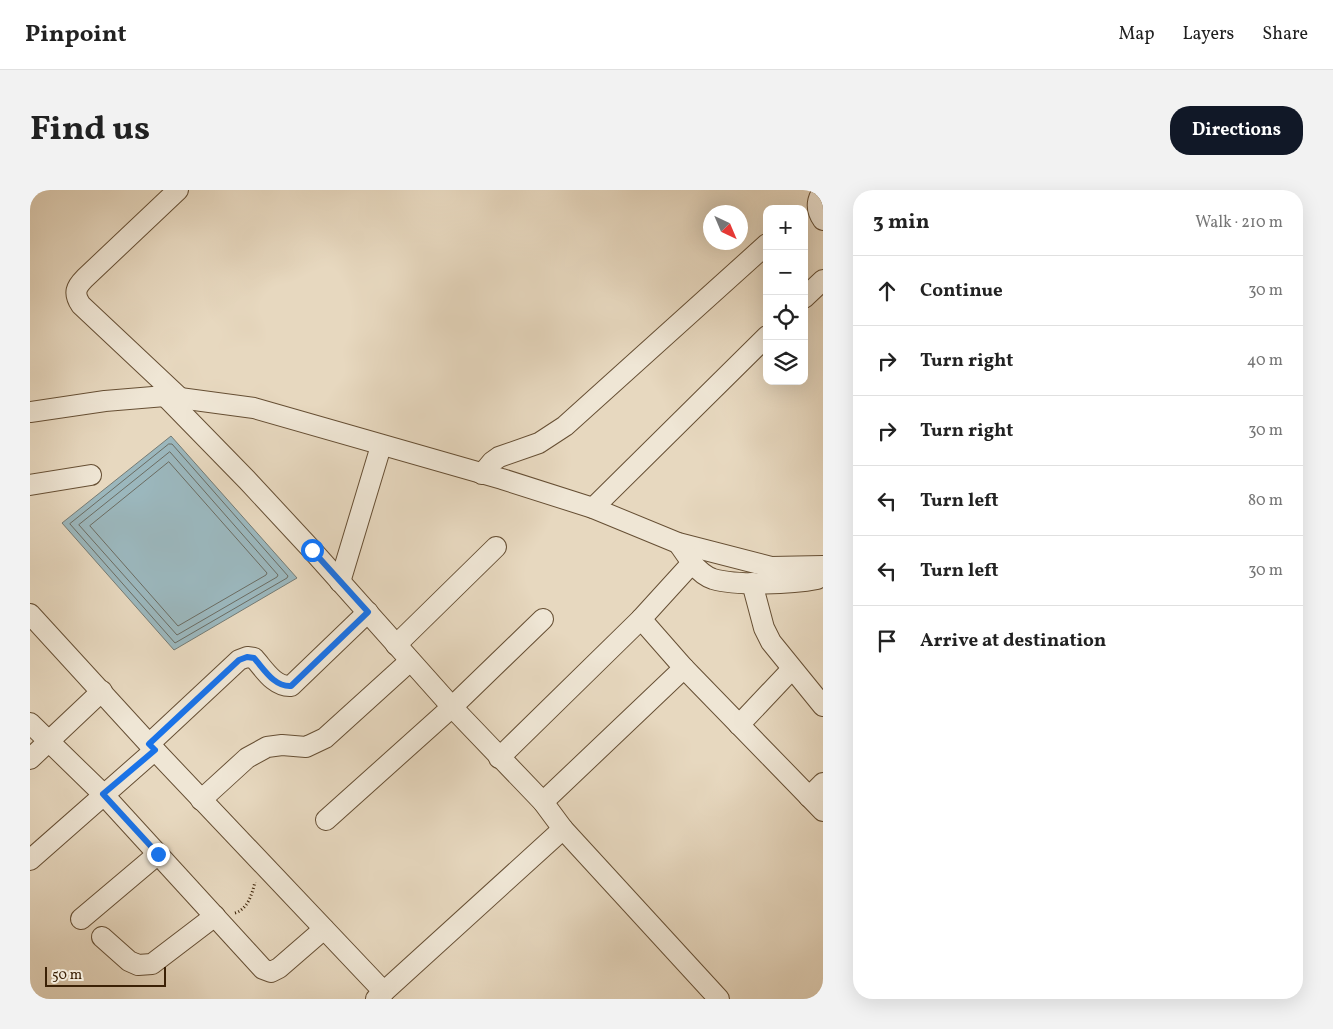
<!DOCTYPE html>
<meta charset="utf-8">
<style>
:root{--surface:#fff;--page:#f2f2f2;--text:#222;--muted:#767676;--line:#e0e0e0;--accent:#111827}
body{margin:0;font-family:Vollkorn,serif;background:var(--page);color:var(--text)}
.controls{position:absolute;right:15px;top:15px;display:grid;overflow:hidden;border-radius:10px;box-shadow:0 5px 20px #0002}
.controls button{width:45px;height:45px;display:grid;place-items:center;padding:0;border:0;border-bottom:1px solid var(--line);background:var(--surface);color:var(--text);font:25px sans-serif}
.compass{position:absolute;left:673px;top:15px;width:45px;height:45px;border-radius:50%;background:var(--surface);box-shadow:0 5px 20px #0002;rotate:136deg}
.scale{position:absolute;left:15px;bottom:12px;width:121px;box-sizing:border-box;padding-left:5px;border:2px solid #3b2106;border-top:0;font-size:14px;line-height:18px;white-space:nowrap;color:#3b2106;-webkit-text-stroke:4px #efe6d5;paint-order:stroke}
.stop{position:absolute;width:15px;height:15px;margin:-11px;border:4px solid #1a73e8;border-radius:50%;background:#fff}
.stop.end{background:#1a73e8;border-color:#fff;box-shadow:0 1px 5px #0008}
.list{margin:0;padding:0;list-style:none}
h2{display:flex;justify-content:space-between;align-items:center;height:65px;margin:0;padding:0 20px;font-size:21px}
h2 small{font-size:16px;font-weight:400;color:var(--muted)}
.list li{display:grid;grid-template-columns:32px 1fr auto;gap:15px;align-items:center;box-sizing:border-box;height:70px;padding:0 20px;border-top:1px solid var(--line)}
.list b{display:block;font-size:19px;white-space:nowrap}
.list em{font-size:16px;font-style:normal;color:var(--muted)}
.icon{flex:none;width:28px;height:28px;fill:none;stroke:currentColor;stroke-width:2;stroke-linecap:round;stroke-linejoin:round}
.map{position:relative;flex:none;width:793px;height:809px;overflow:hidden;border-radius:20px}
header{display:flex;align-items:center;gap:30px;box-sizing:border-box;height:70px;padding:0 25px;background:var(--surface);border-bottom:1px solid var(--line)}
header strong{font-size:24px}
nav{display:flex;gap:28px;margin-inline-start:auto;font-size:18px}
.intro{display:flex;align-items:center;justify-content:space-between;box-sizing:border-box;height:120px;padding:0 30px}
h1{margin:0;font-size:35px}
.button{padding:12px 22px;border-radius:20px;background:var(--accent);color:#fff;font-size:18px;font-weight:700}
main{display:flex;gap:30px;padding:0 30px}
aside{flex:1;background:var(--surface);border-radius:20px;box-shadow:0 5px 20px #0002}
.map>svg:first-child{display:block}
</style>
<header>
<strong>Pinpoint</strong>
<nav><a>Map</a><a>Layers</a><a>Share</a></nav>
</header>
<div class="intro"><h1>Find us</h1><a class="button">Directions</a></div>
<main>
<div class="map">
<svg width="793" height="809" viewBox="0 0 793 809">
<rect width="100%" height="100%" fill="#e7d8bf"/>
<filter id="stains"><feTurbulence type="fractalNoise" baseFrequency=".004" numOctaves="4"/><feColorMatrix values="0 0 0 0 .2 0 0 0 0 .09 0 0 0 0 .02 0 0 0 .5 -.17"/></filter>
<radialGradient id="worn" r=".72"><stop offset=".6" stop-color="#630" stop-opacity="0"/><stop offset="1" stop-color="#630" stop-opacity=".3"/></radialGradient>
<!-- water -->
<polygon fill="#9bb7bd" stroke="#757b74" points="141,246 267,388 144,460 32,333"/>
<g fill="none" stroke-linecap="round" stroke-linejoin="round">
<!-- shore -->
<g stroke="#6b6c62" stroke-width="1">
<polygon points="139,254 142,254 258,386 257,388 145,453 40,334"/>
<polygon points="140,262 248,385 247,387 147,445 49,335"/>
<polygon points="139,272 237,383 236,385 148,436 60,336"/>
</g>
<!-- minor casing -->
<g stroke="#664f34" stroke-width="22">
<g id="minor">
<path d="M148,0L55,88C46,97 43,103 51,115L150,208"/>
<path d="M793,1C786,11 786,20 793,30"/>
<polyline points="774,108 793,90"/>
<polyline points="135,206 217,290 282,360 422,517 513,612 533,639 689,809"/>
<polyline points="0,222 75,211 135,206 224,218 472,289 563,318 648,353 741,377 793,376"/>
<polyline points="452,284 462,272 469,267 509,253 535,236 737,54"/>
<polyline points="0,295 61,285"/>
<polyline points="563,318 737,146"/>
<path d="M662,373C668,380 674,386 683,389C708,396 762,394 787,389"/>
<polyline points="310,392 351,256"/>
<polyline points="722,393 734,438 741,452 793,516"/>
<polyline points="0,424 119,554 354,802"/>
<polyline points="611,429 654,478 793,621"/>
<polyline points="366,455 466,357"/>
<polyline points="0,533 73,604 233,779 241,782 249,778 294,739"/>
<polyline points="709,535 762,479"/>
<path d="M119,554L209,470L217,467L224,468C234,479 244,497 261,496L338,422"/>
<polyline points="469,568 611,429 662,373 648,353"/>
<polyline points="0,569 72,501"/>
<polyline points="779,607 793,593"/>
<polyline points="171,610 217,568 237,557 252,555 276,557 295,548 380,471"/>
<polyline points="513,612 654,478"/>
<polyline points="296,630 422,517 513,429"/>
<polyline points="0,670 125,560"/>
<polyline points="51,729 128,664"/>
<polyline points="72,747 99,771 108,775 122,774 185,726"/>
<polyline points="346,809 533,639"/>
</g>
</g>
<!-- path -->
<path stroke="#3b2106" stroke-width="3" stroke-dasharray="1 2.5" stroke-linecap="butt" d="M205,723C218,719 222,704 225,692"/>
<!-- minor -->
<use href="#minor" stroke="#efe6d5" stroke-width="20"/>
</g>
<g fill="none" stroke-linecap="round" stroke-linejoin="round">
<!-- route -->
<path stroke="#1a73e8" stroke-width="6" d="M128,664L73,604L125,560L119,554L209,470L217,467L224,468C234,479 244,497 261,496L338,422L282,360"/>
</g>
<rect width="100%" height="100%" filter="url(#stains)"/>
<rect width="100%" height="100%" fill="url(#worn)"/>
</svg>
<div class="controls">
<button>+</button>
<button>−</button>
<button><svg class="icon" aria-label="locate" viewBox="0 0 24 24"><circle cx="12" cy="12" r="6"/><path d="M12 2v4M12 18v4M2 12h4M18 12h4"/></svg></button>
<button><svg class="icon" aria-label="layers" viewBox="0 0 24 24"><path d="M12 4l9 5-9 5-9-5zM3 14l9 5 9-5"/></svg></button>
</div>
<svg class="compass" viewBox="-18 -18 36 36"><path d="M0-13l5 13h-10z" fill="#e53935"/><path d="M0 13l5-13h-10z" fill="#767676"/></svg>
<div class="scale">50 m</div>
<div class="stop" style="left:282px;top:360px"></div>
<div class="stop end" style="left:128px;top:664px"></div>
</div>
<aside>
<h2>3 min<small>Walk · 210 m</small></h2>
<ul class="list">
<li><svg class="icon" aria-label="ahead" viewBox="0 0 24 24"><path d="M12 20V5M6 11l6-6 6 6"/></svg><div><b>Continue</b></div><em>30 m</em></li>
<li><svg class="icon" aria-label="right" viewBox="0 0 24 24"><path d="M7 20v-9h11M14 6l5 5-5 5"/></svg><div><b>Turn right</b></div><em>40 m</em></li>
<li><svg class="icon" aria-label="right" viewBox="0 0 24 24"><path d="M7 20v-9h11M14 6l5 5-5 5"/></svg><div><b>Turn right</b></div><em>30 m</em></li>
<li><svg class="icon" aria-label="left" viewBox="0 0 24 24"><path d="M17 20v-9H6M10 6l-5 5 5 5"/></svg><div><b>Turn left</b></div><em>80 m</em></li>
<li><svg class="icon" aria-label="left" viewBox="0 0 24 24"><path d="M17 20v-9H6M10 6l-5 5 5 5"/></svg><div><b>Turn left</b></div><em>30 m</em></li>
<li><svg class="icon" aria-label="arrive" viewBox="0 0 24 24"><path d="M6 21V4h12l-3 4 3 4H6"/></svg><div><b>Arrive at destination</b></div></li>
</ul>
</aside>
</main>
